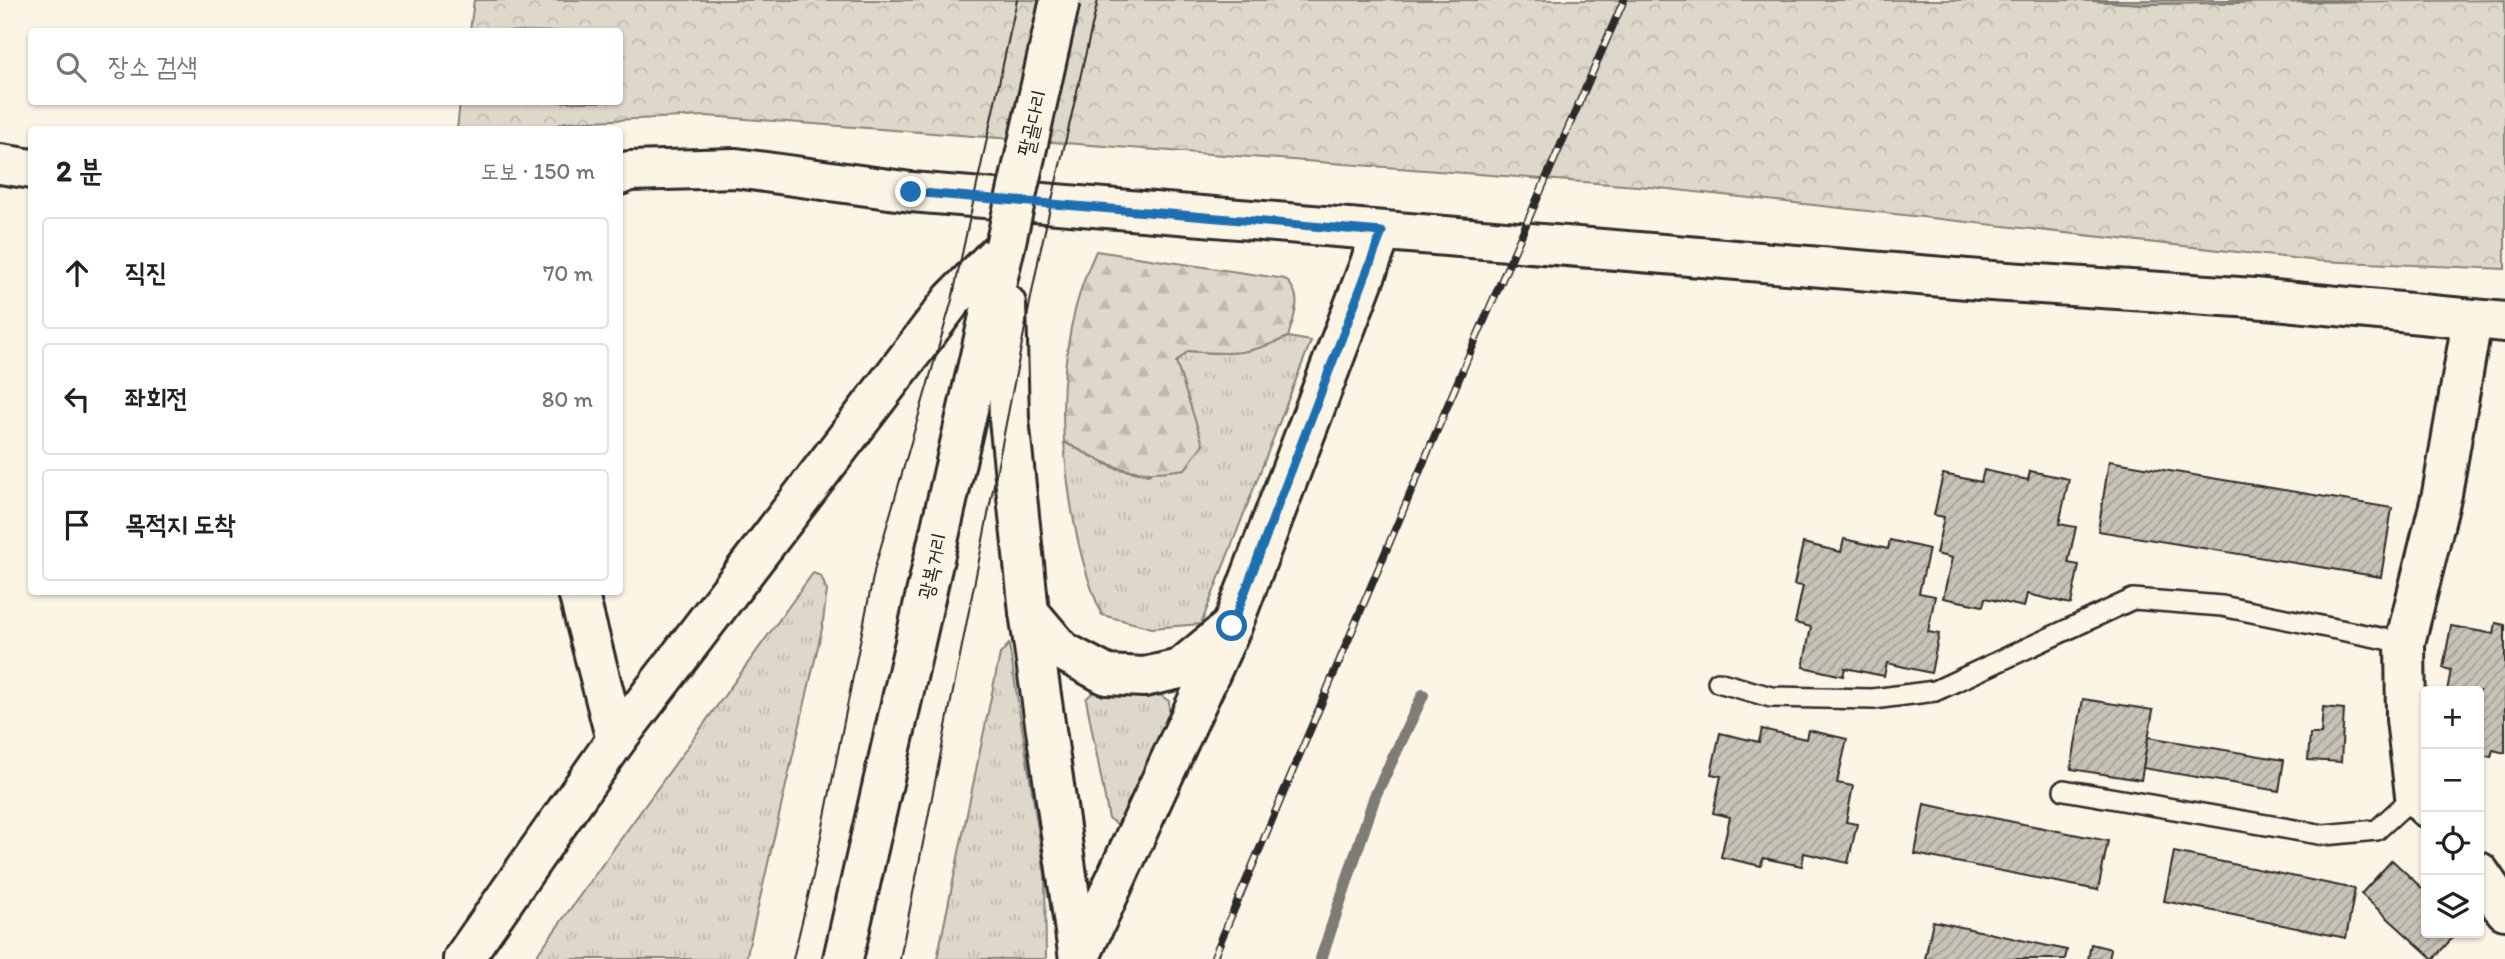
<!DOCTYPE html>
<html lang="ko">
<meta charset="utf-8">
<style>
:root{--surface:#fff;--page:#f2f2f2;--text:#222;--muted:#767676;--line:#e0e0e0}
body{margin:0;font-family:Itim,"Poor Story",sans-serif;background:var(--page);color:var(--text)}
.controls{position:absolute;right:21px;bottom:21px;display:grid;overflow:hidden;border-radius:7px;box-shadow:0 2px 5px #0004}
.controls button{width:63px;height:63px;display:grid;place-items:center;padding:0;border:0;border-bottom:2px solid var(--line);background:var(--surface);color:var(--text);font:35px sans-serif}
.stop{position:absolute;width:21px;height:21px;margin:-16px;border:5px solid #1f6fb2;border-radius:50%;background:#fff}
.stop.end{background:#1f6fb2;border-color:#fff;box-shadow:0 2px 7px #0008}
.list{margin:0;padding:0;list-style:none}
h2{display:flex;justify-content:space-between;align-items:center;height:91px;margin:0;padding:0 28px;font-size:30px}
h2 small{font-size:23px;font-weight:400;color:var(--muted)}
.list li{display:grid;grid-template-columns:46px 1fr auto;gap:21px;align-items:center;box-sizing:border-box;height:112px;margin:0 14px 14px;padding:0 14px;border:2px solid var(--line);border-radius:7px}
.list b{display:block;font-size:26px;white-space:nowrap}
.list em{font-size:23px;font-style:normal;color:var(--muted)}
.icon{flex:none;width:38px;height:38px;fill:none;stroke:currentColor;stroke-width:2;stroke-linecap:round;stroke-linejoin:round}
.map{position:relative;flex:none;width:2505px;height:959px;overflow:hidden}
.search{position:absolute;background:var(--surface);box-shadow:0 2px 5px #0004;left:28px;top:28px;width:595px;height:77px;display:flex;align-items:center;gap:18px;box-sizing:border-box;padding:0 24px;border-radius:7px;color:var(--muted);font-size:26px}
.panel{position:absolute;background:var(--surface);box-shadow:0 2px 5px #0004;left:28px;top:126px;width:595px;height:469px;border-radius:7px}
.map>svg:first-child{display:block}
</style>
<div class="map">
<svg width="2505" height="959" viewBox="0 0 2505 959">
<defs>
<pattern id="grass-tufts" width="24" height="20" patternUnits="userSpaceOnUse" patternTransform="scale(1.75)"><rect width="24" height="20" fill="#ded8ca"/><path d="M3 7l-1-3M5 7V3M7 7l1-3M15 17l-1-3M17 17v-4M19 17l1-3" fill="none" stroke="#bfbaae"/></pattern>
<pattern id="forest-firs" width="22" height="20" patternUnits="userSpaceOnUse" patternTransform="scale(1.75)"><rect width="22" height="20" fill="#ded8ca"/><path d="M5 1l3.5 6h-7zM16 11l3.5 6h-7z" fill="#bfbaae"/></pattern>
<pattern id="park-crowns" width="20" height="18" patternUnits="userSpaceOnUse" patternTransform="scale(1.75)"><rect width="20" height="18" fill="#ded8ca"/><path d="M2 6a3 3 0 1 1 6 0M12 15a3 3 0 1 1 6 0" fill="none" stroke="#bfbaae"/></pattern>
<pattern id="water-ripples" width="26" height="14" patternUnits="userSpaceOnUse" patternTransform="scale(1.75)"><rect width="26" height="14" fill="#b4b0a5"/><path d="M2 4q2-2 4 0t4 0M15 11q2-2 4 0t4 0" fill="none" stroke="#938f87"/></pattern>
<pattern id="building-hatch" width="6" height="6" patternUnits="userSpaceOnUse" patternTransform="scale(1.75)"><rect width="6" height="6" fill="#c8c3b7"/><path d="M-1 1l2-2M0 6l6-6M5 7l2-2" fill="none" stroke="#a39f95"/></pattern>
</defs>
<rect width="100%" height="100%" fill="#fcf5e5"/>
<filter id="ink" filterUnits="userSpaceOnUse"><feTurbulence type="fractalNoise" baseFrequency=".0143" numOctaves="2"/><feDisplacementMap in="SourceGraphic" scale="14" xChannelSelector="R" yChannelSelector="G"/><feConvolveMatrix kernelMatrix="1 2 1 2 8 2 1 2 1" color-interpolation-filters="sRGB"/></filter>
<g filter="url(#ink)">
<!-- grass -->
<g fill="url(#grass-tufts)" stroke="#84827a" stroke-width="2">
<path d="M1288,337L1311,341L1201,624L1152,628L1102,615C1079,563 1068,499 1064,442L1114,468L1148,475L1202,444L1176,362L1188,351C1230,355 1249,354 1288,337Z"/>
<polygon points="813,573 821,576 827,591 822,629 746,959 534,959"/>
<polygon points="1009,644 1045,875 1046,959 937,959 1000,654"/>
<polygon points="1092,693 1134,697 1160,695 1169,701 1169,716 1125,824 1117,824 1109,819 1086,699"/>
</g>
<!-- forest -->
<path fill="url(#forest-firs)" stroke="#84827a" stroke-width="2" d="M1096,251L1285,279C1305,296 1294,315 1288,337C1247,355 1233,355 1188,351L1176,362L1203,444L1185,469C1127,478 1114,467 1064,442C1060,376 1068,311 1096,251Z"/>
<!-- park -->
<polygon fill="url(#park-crowns)" stroke="#84827a" stroke-width="2" points="474,0 2075,0 2144,4 2505,0 2505,269 2319,261 1650,187 707,116 565,122 549,129 457,130 460,102 620,102 620,32 470,31"/>
<!-- water -->
<polygon fill="url(#water-ripples)" stroke="#7d7b74" stroke-width="2" points="2075,0 2362,0 2144,4"/>
<g fill="none" stroke-linecap="round" stroke-linejoin="round">
<!-- stream -->
<polyline stroke="#7d7b74" stroke-width="12" points="1321,959 1375,796 1423,695"/>
</g>
<!-- building -->
<g fill="url(#building-hatch)" stroke="#2b2b2b" stroke-width="2">
<polygon points="2109,461 2392,508 2381,577 2098,531"/>
<polygon points="1984,470 2028,480 2030,471 2069,479 2059,524 2076,527 2068,563 2079,565 2071,604 2027,594 2024,607 1985,598 1983,606 1943,598 1952,558 1936,554 1944,517 1934,515 1943,474 1981,482"/>
<polygon points="1844,539 1888,549 1890,540 1929,549 1919,593 1935,596 1928,632 1939,634 1931,673 1887,663 1884,676 1845,668 1843,676 1803,667 1811,627 1795,623 1803,586 1794,585 1803,543 1841,552"/>
<polygon points="2496,623 2505,625 2505,753 2493,750 2491,757 2479,754 2479,691 2447,691 2451,670 2443,668 2451,626 2494,634"/>
<polygon points="2083,699 2153,710 2141,780 2071,769"/>
<polygon points="2323,707 2344,709 2341,762 2308,760 2310,734 2321,734"/>
<polygon points="1762,729 1806,739 1808,730 1847,739 1837,783 1853,786 1846,822 1857,824 1848,863 1804,853 1802,866 1763,858 1761,866 1721,857 1730,817 1713,813 1721,776 1711,774 1720,733 1759,742"/>
<polygon points="2148,737 2284,760 2279,791 2143,768"/>
<polygon points="1924,804 2108,841 2098,890 1915,854"/>
<polygon points="2174,852 2355,889 2346,938 2164,901"/>
<polygon points="2392,860 2426,892 2426,933 2457,933 2433,959 2361,894"/>
<polygon points="1933,921 2067,950 2065,959 1925,959"/>
<polygon points="2091,944 2111,949 2109,959 2088,959"/>
</g>
<g fill="none" stroke-linecap="round" stroke-linejoin="round">
<!-- lane casing -->
<g stroke="#2b2b2b" stroke-width="24">
<g id="lane">
<polyline points="1718,682 1771,697 1873,699 1935,691 2133,599 2222,606 2405,643"/>
<polyline points="2064,790 2324,835 2377,830 2415,795"/>
</g>
</g>
<!-- street casing -->
<g stroke="#2b2b2b" stroke-width="44">
<g id="street">
<polyline points="2426,807 2415,795 2406,719 2405,643 2442,494 2472,321"/>
<polyline points="2479,872 2505,910"/>
</g>
</g>
<!-- secondary casing -->
<g stroke="#2b2b2b" stroke-width="44">
<g id="secondary">
<polyline points="0,164 32,169"/>
<polyline points="620,175 629,171 736,168 911,192 1992,281 2254,298 2505,322"/>
<polyline points="463,959 616,740 578,592"/>
<polyline points="1079,959 1232,626 1382,232"/>
</g>
</g>
<!-- highway casing -->
<g stroke="#2b2b2b" stroke-width="44">
<g id="highway">
<polyline points="1006,304 1009,419 1029,612 1079,959"/>
<polyline points="1029,612 1062,651 1107,675 1144,677 1180,669 1232,626"/>
<polyline points="616,740 952,300 1005,246"/>
<polyline points="843,959 1005,246"/>
</g>
</g>
<!-- lane -->
<use href="#lane" stroke="#fcf5e5" stroke-width="19"/>
<!-- street -->
<use href="#street" stroke="#fcf5e5" stroke-width="38"/>
<!-- secondary -->
<use href="#secondary" stroke="#fcf5e5" stroke-width="38"/>
<!-- highway -->
<use href="#highway" stroke="#fcf5e5" stroke-width="38"/>
<!-- tram -->
<g stroke="#2b2b2b" stroke-width="2">
<polyline points="793,959 813,876 875,567 952,300 1017,0"/>
<polyline points="900,959 1040,252 1098,0"/>
</g>
<!-- rail casing -->
<g stroke="#2b2b2b" stroke-width="8">
<polyline id="rail" points="1213,959 1466,362 1624,0"/>
</g>
<!-- rail -->
<use href="#rail" stroke="#fcf5e5" stroke-width="5" stroke-dasharray="16" stroke-linecap="butt"/>
<!-- highway-bridge casing -->
<g stroke="#2b2b2b" stroke-width="44" stroke-linecap="butt">
<polyline id="highway-bridge" points="1005,246 1060,0"/>
</g>
<!-- highway-bridge -->
<use href="#highway-bridge" stroke="#fcf5e5" stroke-width="38"/>
</g>
</g>
<g fill="none" stroke-linecap="round" stroke-linejoin="round" filter="url(#ink)">
<!-- route -->
<polyline stroke="#1f6fb2" stroke-width="9" points="911,192 1382,232 1232,626"/>
</g>
<g text-anchor="middle" dominant-baseline="central" stroke-width="5" stroke-linejoin="round" paint-order="stroke">
<!-- street labels -->
<g font-size="21" fill="#2b2b2b" stroke="#fcf5e5">
<text transform="translate(1032 123) rotate(-77)">팔골다리</text>
<text transform="translate(932 566) rotate(-77)">광복거리</text>
</g>
</g>
</svg>
<div class="controls">
<button>+</button>
<button>−</button>
<button><svg class="icon" aria-label="locate" viewBox="0 0 24 24"><circle cx="12" cy="12" r="6"/><path d="M12 2v4M12 18v4M2 12h4M18 12h4"/></svg></button>
<button><svg class="icon" aria-label="layers" viewBox="0 0 24 24"><path d="M12 4l9 5-9 5-9-5zM3 14l9 5 9-5"/></svg></button>
</div>
<div class="stop" style="left:1232px;top:626px"></div>
<div class="stop end" style="left:911px;top:192px"></div>
<div class="search"><svg class="icon" aria-label="search" viewBox="0 0 24 24"><circle cx="10" cy="10" r="6"/><path d="M15 15l6 6"/></svg>장소 검색</div>
<section class="panel">
<h2>2 분<small>도보 · 150 m</small></h2>
<ul class="list">
<li><svg class="icon" aria-label="ahead" viewBox="0 0 24 24"><path d="M12 20V5M6 11l6-6 6 6"/></svg><div><b>직진</b></div><em>70 m</em></li>
<li><svg class="icon" aria-label="left" viewBox="0 0 24 24"><path d="M17 20v-9H6M10 6l-5 5 5 5"/></svg><div><b>좌회전</b></div><em>80 m</em></li>
<li><svg class="icon" aria-label="arrive" viewBox="0 0 24 24"><path d="M6 21V4h12l-3 4 3 4H6"/></svg><div><b>목적지 도착</b></div></li>
</ul>
</section>
</div>
